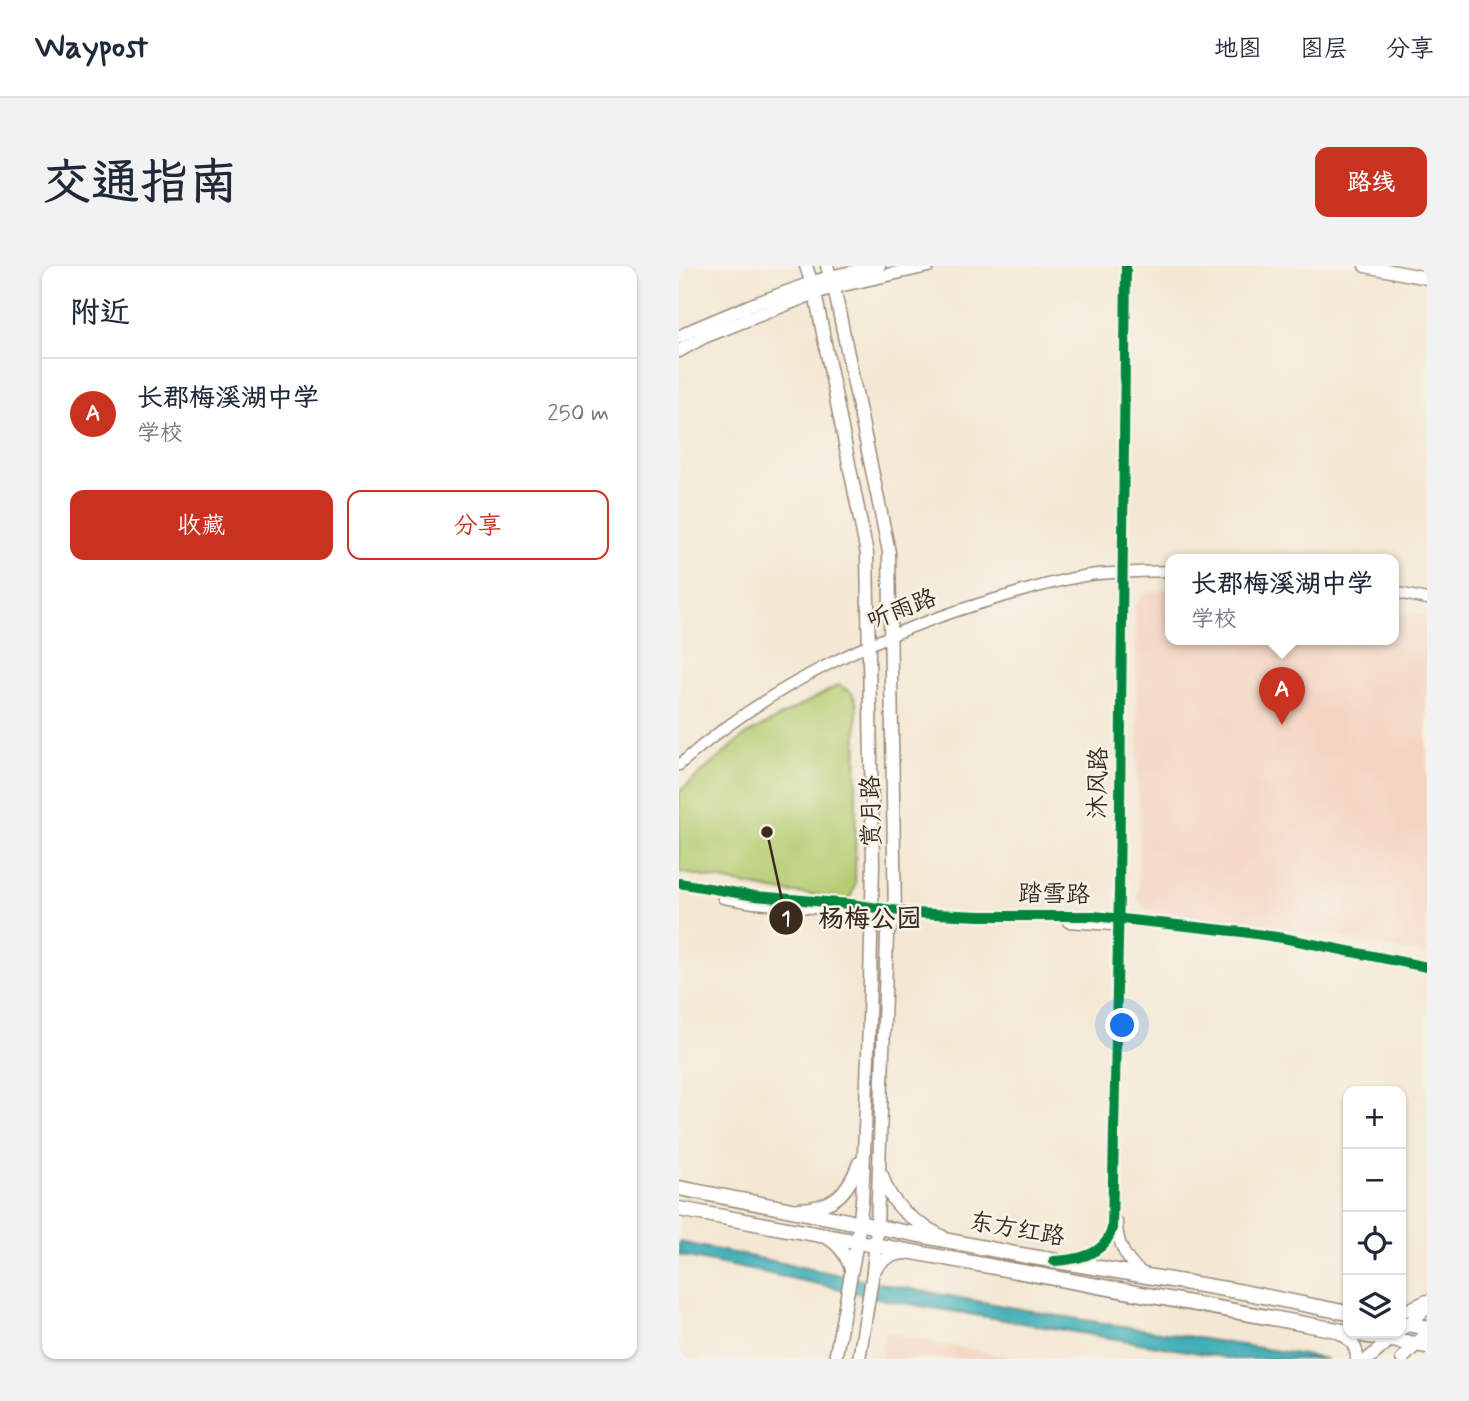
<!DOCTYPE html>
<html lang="zh">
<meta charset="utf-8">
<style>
:root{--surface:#fff;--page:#f2f2f3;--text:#1f2937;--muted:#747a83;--line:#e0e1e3;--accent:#c8321e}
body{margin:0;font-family:Mynerve,"LXGW WenKai TC",sans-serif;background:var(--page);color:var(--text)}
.controls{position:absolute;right:21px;bottom:21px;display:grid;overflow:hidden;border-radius:14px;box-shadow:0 2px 5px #0004}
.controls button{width:63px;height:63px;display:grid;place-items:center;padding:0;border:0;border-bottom:2px solid var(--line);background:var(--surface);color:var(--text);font:35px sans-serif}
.you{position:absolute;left:444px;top:760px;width:24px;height:24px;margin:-18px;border:5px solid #fff;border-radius:50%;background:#1a73e8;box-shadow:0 0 0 10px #1a73e833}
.badge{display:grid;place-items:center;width:46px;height:46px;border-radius:50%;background:var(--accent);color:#fff;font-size:23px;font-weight:700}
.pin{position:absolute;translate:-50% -58px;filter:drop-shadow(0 2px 4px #0008)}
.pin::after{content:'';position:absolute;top:37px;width:24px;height:21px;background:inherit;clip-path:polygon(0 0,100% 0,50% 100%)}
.popup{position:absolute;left:486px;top:288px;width:234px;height:91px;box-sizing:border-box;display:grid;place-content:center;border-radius:14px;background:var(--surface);filter:drop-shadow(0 2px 5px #0005);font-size:23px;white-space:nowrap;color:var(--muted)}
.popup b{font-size:26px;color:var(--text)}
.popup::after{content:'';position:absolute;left:50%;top:100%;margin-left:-14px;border:14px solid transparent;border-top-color:var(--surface)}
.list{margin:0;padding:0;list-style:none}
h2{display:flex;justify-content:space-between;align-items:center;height:91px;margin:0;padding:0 28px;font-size:30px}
h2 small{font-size:23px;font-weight:400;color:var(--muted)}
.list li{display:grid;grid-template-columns:46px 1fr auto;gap:21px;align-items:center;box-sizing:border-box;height:112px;padding:0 28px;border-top:2px solid var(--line)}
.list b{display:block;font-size:26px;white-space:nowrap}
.list p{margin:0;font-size:23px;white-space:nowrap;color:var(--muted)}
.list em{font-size:23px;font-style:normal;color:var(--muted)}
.actions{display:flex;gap:14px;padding:21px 28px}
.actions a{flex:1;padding:16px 0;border:2px solid var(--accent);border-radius:14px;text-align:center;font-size:24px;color:var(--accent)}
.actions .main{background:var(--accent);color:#fff}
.icon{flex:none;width:38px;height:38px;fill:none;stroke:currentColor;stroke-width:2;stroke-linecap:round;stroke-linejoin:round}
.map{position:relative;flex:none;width:748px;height:1093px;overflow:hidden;border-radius:14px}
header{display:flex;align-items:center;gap:42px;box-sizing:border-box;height:98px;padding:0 35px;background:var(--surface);border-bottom:2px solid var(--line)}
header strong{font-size:33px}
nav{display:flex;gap:38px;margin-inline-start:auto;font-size:24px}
.intro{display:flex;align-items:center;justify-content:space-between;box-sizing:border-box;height:168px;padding:0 42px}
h1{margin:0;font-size:49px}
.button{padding:18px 32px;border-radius:14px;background:var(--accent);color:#fff;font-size:24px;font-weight:700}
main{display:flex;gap:42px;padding:0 42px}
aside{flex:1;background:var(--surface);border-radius:14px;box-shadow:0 2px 5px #0004}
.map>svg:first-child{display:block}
</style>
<header>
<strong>Waypost</strong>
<nav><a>地图</a><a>图层</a><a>分享</a></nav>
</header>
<div class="intro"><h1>交通指南</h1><a class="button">路线</a></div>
<main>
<aside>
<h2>附近<small></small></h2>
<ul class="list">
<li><span class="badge">A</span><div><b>长郡梅溪湖中学</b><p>学校</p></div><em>250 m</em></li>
</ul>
<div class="actions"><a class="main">收藏</a><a>分享</a></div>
</aside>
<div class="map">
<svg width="748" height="1093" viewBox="0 0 748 1093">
<rect width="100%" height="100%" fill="#f7f3e8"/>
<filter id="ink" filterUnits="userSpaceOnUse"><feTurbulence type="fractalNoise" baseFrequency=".0143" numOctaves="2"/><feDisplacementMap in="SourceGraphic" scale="14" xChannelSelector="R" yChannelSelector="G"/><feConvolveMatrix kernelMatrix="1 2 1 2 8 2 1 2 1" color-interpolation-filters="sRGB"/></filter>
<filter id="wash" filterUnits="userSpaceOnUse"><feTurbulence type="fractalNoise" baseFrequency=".00686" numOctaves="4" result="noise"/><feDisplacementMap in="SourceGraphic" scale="28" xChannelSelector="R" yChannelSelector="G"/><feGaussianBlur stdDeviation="1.57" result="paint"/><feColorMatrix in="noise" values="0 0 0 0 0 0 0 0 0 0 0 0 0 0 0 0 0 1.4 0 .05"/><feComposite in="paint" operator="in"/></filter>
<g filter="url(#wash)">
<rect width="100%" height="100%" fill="#f4e8d4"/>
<!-- built -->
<g fill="#f4d3c0">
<polygon points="484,324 491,324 491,373 715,373 715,344 748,351 748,689 571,656 485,649 465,642 459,633 460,567 456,338 466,327"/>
<polygon points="205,1066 339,1093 202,1093"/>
</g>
<!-- green -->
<polygon fill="#b6ce73" stroke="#787c48" stroke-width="2" points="160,419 173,427 178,438 176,618 171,633 100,625 0,606 0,526 65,470"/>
<!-- water -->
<polygon fill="#3daeb8" stroke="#3c6c6b" stroke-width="2" points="0,976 210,1019 374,1049 649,1093 555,1093 207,1034 149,1020 0,989"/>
</g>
<g filter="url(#ink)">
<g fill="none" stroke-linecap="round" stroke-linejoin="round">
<!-- tertiary casing -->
<g stroke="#988979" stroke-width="13">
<g id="tertiary">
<polyline points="715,326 748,333"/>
<path d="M0,499C91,418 207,364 323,331C352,323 382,313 411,309C438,306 464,306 491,305"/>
<polyline points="0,617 76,630 171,638 234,647 301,650 415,650 563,666 604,672 748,701"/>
<polyline points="44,632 75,637 146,643"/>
<polyline points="389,656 433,659"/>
<path d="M438,956C438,978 448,999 468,1009"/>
<path d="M387,994C408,990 428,985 433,962L440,626L447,0"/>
</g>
</g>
<!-- secondary casing -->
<g stroke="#988979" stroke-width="15">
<g id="secondary">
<polyline points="127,0 136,27 188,288 194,598 189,791 183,936 178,976 156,1093"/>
<polyline points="148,0 155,21 210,286 216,652 208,669 198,961 194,1006 180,1093"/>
<polyline points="686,0 748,12"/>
<polyline points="0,71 13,64 70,40 132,17 151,11 200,0"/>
<polyline points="0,85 25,71 136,27 155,21 249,0"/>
<path d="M203,909C211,941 237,957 264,971"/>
<path d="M119,943C153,942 168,929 180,897"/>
<path d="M147,971C161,979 167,989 172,1003"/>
<path d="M194,1006C203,992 212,988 228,987"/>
<polyline points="722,1045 731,1043 748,1035"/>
<polyline points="724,1062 748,1042"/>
<path d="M657,1065C670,1071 678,1079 678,1093"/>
<polyline points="689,1093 719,1067"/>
<polyline points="723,1093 748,1067"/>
</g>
</g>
<!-- primary casing -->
<g stroke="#988979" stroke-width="17">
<g id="primary">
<polyline points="0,922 342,989 564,1026 669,1047"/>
<polyline points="0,943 669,1066"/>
<polyline points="722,1057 748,1062"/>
<polyline points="673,1067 748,1080"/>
</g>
</g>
<!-- tertiary -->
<use href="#tertiary" stroke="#fff" stroke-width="10"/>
<!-- secondary -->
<use href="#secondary" stroke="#fff" stroke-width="12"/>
<!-- primary -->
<use href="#primary" stroke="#fff" stroke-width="14"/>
<!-- cycleway casing -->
<g stroke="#f7f3e8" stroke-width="15">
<g id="cycleway">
<polyline points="0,617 76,630 171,638 234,647 301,650 415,650 563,666 604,672 748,701"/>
<path d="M375,995C398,994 427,989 433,962L440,626L447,0"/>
</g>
</g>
<!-- cycleway -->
<use href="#cycleway" stroke="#00873e" stroke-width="10"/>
</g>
</g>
<g text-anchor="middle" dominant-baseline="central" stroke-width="5" stroke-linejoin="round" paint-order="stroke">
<!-- street labels -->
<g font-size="24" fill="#3b2a1e" stroke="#f7f3e8">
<text transform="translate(223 344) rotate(-21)">听雨路</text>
<text transform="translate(420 517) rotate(-89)">沐风路</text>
<text transform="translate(193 545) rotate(-91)">赏月路</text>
<text transform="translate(375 629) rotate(1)">踏雪路</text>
<text transform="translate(338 964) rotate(10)">东方红路</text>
</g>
</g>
<!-- callouts -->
<path fill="none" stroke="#3b2a1e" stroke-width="2.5" d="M88 566L107 652"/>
<g fill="#3b2a1e" stroke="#f7f3e8" stroke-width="2.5">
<circle cx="88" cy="566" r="7"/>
<circle cx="107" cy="652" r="18"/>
</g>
<g font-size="21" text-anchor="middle" font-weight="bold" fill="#fff">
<text x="107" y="659">1</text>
</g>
<g font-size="26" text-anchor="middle" font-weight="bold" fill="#3b2a1e" stroke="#f7f3e8" stroke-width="5" stroke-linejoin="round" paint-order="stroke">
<text x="191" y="661">杨梅公园</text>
</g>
</svg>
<div class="controls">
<button>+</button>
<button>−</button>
<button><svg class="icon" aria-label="locate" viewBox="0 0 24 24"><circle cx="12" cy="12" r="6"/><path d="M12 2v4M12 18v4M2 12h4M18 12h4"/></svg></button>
<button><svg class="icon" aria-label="layers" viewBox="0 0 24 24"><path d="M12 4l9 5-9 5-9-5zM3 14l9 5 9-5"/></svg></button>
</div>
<div class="you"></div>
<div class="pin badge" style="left:603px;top:459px">A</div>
<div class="popup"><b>长郡梅溪湖中学</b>学校</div>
</div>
</main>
